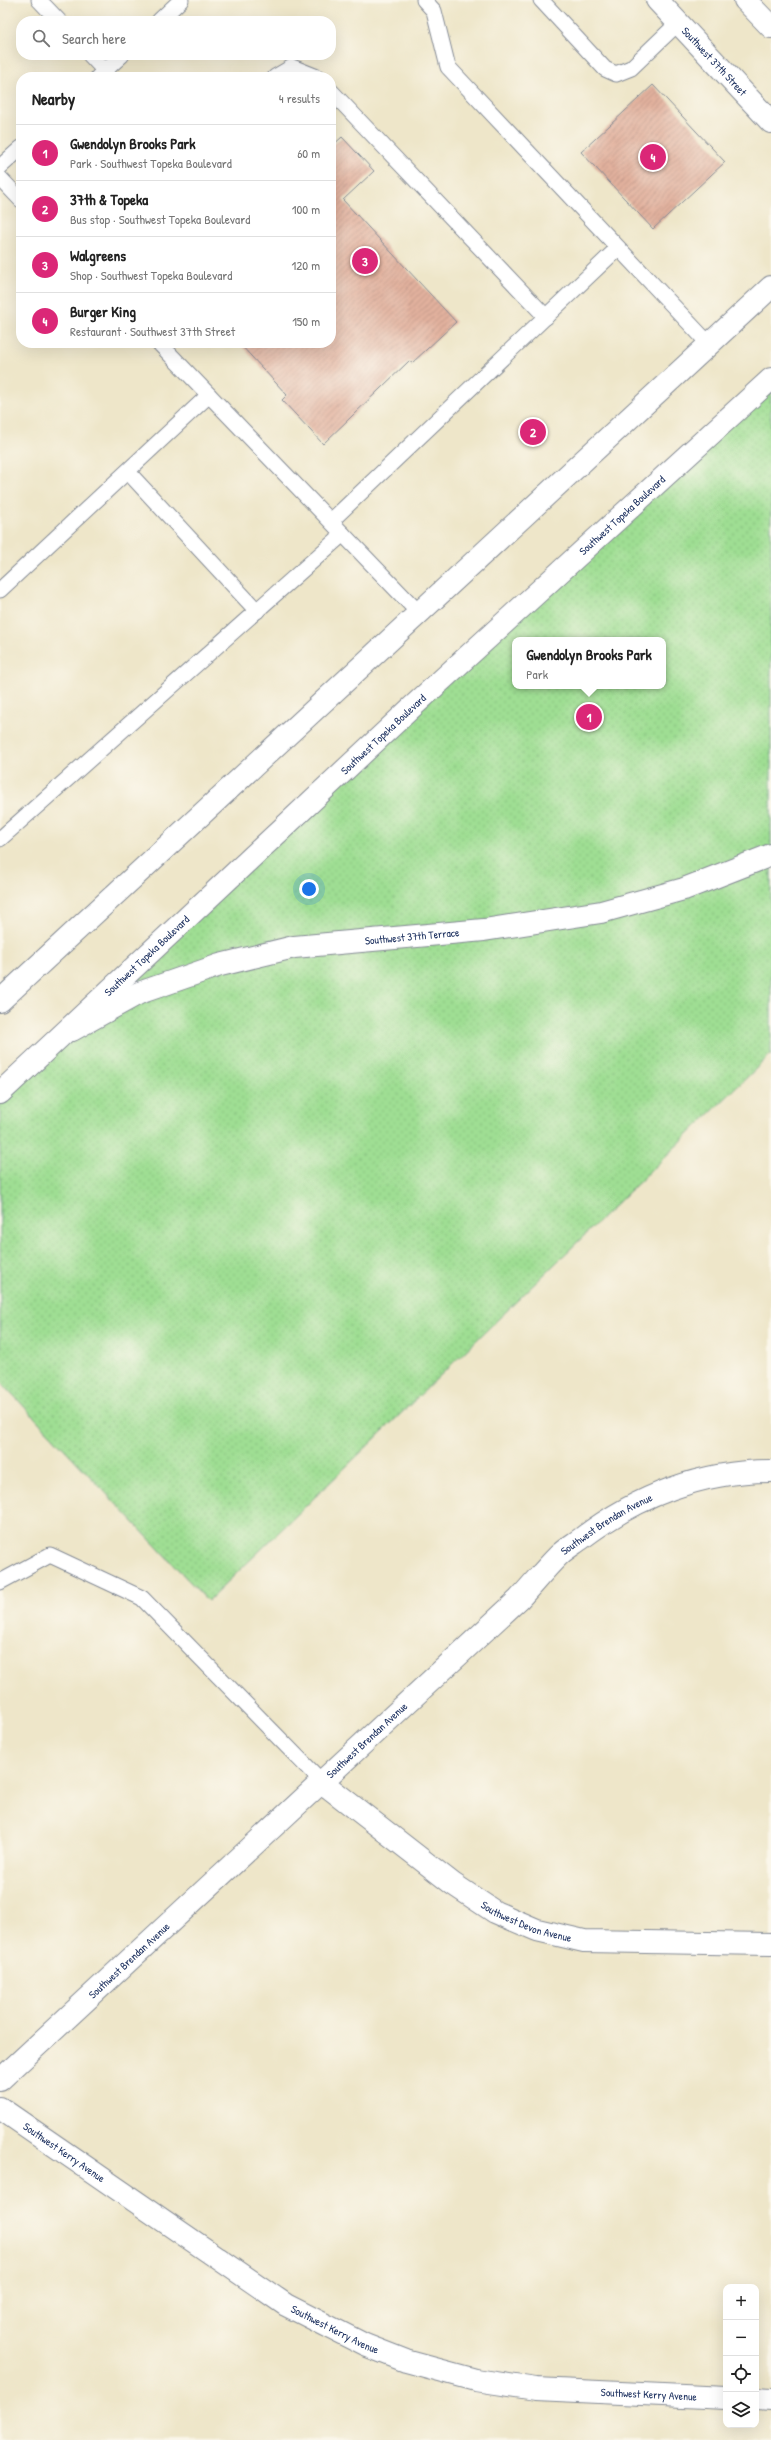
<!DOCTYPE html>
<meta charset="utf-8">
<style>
:root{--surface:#fff;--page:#f6f6f6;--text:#222;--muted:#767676;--line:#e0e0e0;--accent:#db2777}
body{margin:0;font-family:"Patrick Hand",sans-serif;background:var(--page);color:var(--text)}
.controls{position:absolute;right:12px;bottom:12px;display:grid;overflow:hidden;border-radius:8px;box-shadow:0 4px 16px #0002}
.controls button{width:36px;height:36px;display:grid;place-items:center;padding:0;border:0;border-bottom:1px solid var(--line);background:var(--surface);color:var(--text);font:20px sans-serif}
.you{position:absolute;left:309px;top:889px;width:14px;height:14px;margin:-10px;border:3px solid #fff;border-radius:50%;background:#1a73e8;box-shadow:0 0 0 6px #1a73e833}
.badge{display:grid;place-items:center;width:26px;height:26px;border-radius:50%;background:var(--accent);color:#fff;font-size:13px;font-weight:700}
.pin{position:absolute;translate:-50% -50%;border:2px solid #fff;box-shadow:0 1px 4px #0006}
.popup{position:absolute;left:512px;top:637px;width:154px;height:52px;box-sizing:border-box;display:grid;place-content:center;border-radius:8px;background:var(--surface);filter:drop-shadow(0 1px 3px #0005);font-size:13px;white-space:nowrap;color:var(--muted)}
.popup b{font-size:15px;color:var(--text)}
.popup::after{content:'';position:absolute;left:50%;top:100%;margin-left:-8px;border:8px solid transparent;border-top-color:var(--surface)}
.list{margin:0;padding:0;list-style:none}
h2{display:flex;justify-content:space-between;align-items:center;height:52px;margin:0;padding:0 16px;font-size:17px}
h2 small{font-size:13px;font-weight:400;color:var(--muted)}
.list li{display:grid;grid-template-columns:26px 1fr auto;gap:12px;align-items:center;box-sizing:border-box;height:56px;padding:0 16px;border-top:1px solid var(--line)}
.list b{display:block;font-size:15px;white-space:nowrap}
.list p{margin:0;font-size:13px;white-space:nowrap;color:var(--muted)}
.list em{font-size:13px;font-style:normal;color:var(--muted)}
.icon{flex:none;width:22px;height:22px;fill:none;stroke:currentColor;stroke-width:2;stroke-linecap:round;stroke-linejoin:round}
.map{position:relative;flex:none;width:771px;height:2440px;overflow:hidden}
.search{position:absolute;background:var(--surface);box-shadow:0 4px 16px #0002;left:16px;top:16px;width:320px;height:44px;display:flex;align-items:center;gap:10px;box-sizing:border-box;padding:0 14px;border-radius:16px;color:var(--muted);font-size:15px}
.panel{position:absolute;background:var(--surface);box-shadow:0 4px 16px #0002;left:16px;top:72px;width:320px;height:276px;border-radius:16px}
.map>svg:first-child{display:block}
</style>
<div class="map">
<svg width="771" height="2440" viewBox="0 0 771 2440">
<defs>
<pattern id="park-dots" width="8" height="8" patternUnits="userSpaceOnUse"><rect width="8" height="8" fill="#9fde93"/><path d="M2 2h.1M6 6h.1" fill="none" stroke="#88bf81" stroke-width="1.8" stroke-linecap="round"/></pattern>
<pattern id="building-hatch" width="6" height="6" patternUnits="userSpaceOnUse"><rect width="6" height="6" fill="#e2b19d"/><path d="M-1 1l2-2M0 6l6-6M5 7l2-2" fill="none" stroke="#b69083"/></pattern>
</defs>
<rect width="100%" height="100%" fill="#fbf7ec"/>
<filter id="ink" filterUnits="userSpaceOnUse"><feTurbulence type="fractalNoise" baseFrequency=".025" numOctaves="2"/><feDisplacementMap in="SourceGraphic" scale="8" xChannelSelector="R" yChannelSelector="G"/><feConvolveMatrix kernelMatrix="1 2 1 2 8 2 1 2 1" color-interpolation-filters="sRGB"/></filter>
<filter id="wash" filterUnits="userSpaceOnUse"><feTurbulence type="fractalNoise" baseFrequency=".012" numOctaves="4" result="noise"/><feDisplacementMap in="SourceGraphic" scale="16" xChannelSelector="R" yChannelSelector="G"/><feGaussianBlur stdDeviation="0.9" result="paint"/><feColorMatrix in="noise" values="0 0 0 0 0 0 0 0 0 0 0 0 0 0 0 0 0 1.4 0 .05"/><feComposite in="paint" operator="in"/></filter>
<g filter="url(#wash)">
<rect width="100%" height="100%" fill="#eee6c9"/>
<!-- park -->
<path fill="url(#park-dots)" stroke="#5d8678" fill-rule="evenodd" d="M771,380V1054L208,1601L0,1381V1093ZM515,640H663V686H515Z"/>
<g id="blocks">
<!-- building -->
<g fill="url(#building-hatch)">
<polygon points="653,85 725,162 653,229 581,152"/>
<polygon points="342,137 374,171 343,200 456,322 412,363 409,361 323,444 282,400 287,395 239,343 331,343 331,147"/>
</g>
</g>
</g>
<g filter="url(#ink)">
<use href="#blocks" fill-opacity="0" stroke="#848a94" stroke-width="1"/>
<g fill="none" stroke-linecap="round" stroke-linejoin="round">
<!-- service casing -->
<g stroke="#848a94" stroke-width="17">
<g id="service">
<polyline points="39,0 59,21"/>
<polyline points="424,0 434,11 448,67 709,344"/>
<polyline points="541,0 605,69 616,74 631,68 678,23"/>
<polyline points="159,21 181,0"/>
<polyline points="90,55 105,71"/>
<polyline points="98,77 122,55"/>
<polyline points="275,77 292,67 317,77"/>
<polyline points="331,91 546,317"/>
<polyline points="0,167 21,148"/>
<polyline points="0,178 21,200"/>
<polyline points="159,343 209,395"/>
<polyline points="128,472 257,611"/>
<polyline points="331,521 618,248"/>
<polyline points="0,590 209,395 419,613"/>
<polyline points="0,839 343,534"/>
<polyline points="0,1582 50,1555 142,1598 323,1783"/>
</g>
</g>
<!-- minor casing -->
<g stroke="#848a94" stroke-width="24">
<g id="minor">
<path id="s1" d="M72,1030L139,993L220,965L294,947L484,930L601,912L684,889L771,855"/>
<path id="s2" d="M323,1783L453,1884L495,1912L537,1930L584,1941L771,1944"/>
<path id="s3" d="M0,2080L519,1599C532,1585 544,1570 558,1556C565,1549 574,1544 582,1538C637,1496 702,1471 771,1471"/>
<path id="s4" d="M0,2108L286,2305L365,2345L406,2361L476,2380L536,2389L726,2398"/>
<polyline points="756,2399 771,2400"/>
</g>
</g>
<!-- secondary casing -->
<g stroke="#848a94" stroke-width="24">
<g id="secondary">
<path id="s5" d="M657,0L771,122"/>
<polyline points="745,0 771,27"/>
</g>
</g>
<!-- primary casing -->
<g stroke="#848a94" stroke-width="24">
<g id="primary">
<polyline points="0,1001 771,287"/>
<path id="s6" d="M0,1093L410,709L771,379"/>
</g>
</g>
<!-- service -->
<use href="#service" stroke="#fff" stroke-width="15"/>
<!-- minor -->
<use href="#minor" stroke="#fff" stroke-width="22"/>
<!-- secondary -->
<use href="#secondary" stroke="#fff" stroke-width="22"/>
<!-- primary -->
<use href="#primary" stroke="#fff" stroke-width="22"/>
</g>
</g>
<g text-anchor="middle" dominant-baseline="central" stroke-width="3" stroke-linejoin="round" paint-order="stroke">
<!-- street labels -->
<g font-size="11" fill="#1b2f5e" stroke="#fbf7ec">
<text stroke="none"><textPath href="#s5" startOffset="84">Southwest 37th Street</textPath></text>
<text stroke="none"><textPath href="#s6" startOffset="849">Southwest Topeka Boulevard</textPath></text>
<text stroke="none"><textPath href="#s6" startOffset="525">Southwest Topeka Boulevard</textPath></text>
<text stroke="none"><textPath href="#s1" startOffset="357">Southwest 37th Terrace</textPath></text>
<text stroke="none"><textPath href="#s6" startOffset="201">Southwest Topeka Boulevard</textPath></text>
<text stroke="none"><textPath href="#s3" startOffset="824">Southwest Brendan Avenue</textPath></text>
<text stroke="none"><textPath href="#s3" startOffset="500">Southwest Brendan Avenue</textPath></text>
<text stroke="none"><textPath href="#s2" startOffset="248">Southwest Devon Avenue</textPath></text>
<text stroke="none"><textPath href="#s3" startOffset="176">Southwest Brendan Avenue</textPath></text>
<text stroke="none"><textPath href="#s4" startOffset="78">Southwest Kerry Avenue</textPath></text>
<text stroke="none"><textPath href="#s4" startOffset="402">Southwest Kerry Avenue</textPath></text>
<text stroke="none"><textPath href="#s4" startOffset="726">Southwest Kerry Avenue</textPath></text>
</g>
</g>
</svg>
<div class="controls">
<button>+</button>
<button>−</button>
<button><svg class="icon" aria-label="locate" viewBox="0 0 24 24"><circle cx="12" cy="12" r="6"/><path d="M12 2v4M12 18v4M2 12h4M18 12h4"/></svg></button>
<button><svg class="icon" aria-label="layers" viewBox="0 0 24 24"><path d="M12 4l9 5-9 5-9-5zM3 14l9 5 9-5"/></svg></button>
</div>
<div class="you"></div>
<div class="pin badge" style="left:589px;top:717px">1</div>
<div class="popup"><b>Gwendolyn Brooks Park</b>Park</div>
<div class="pin badge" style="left:533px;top:432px">2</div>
<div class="pin badge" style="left:365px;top:261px">3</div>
<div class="pin badge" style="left:653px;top:157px">4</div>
<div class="search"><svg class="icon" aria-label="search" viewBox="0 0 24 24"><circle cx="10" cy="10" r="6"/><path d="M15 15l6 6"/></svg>Search here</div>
<section class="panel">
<h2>Nearby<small>4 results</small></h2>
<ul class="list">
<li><span class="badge">1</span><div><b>Gwendolyn Brooks Park</b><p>Park · Southwest Topeka Boulevard</p></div><em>60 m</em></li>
<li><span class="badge">2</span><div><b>37th &amp; Topeka</b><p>Bus stop · Southwest Topeka Boulevard</p></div><em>100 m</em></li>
<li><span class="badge">3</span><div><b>Walgreens</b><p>Shop · Southwest Topeka Boulevard</p></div><em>120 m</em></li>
<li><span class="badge">4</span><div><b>Burger King</b><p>Restaurant · Southwest 37th Street</p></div><em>150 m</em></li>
</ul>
</section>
</div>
